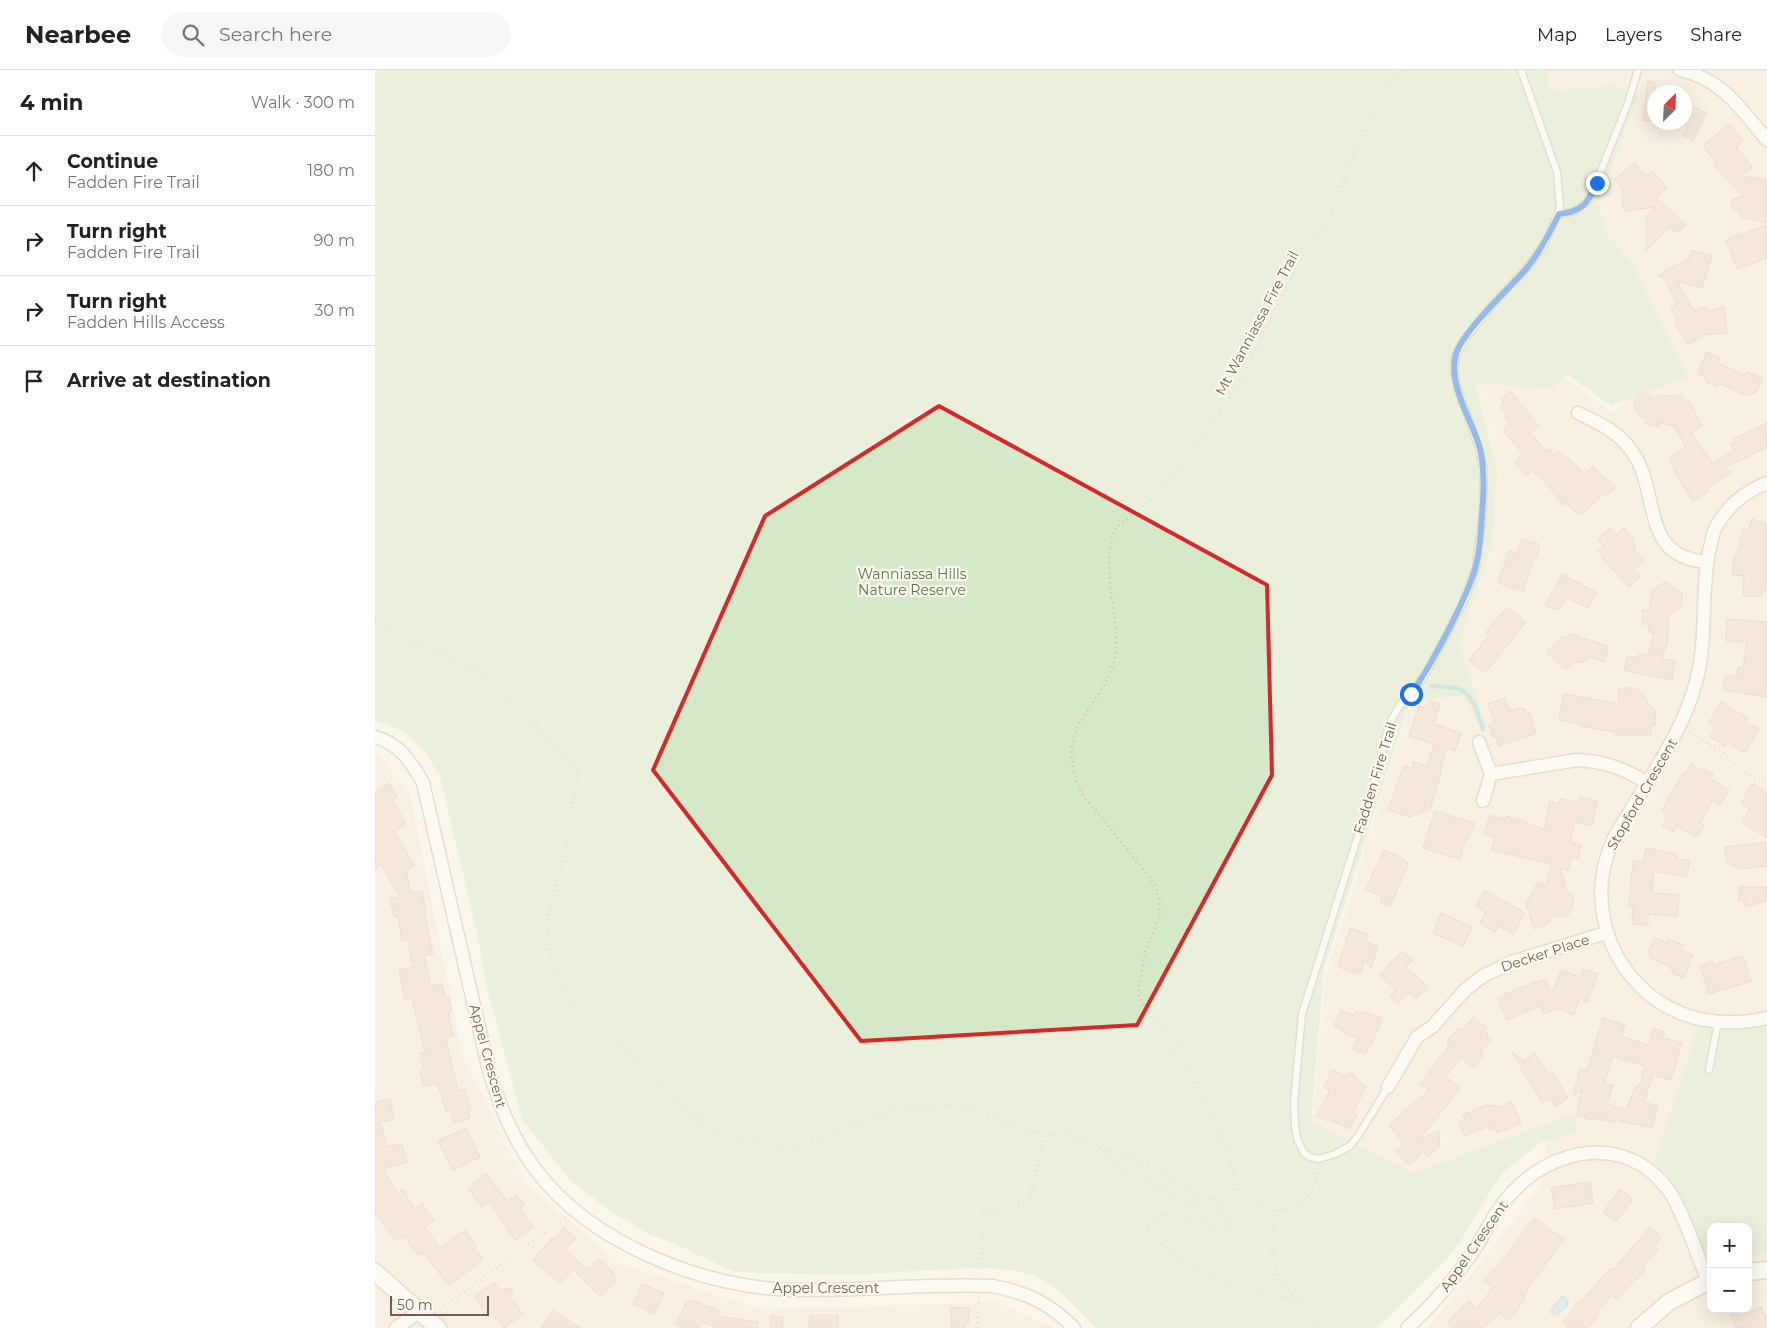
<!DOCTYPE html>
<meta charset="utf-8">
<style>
:root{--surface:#fff;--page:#f6f6f6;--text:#222;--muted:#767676;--line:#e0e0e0}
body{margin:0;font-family:Montserrat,sans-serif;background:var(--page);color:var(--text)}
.controls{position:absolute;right:15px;bottom:15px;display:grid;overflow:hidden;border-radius:10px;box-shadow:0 5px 20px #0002}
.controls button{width:45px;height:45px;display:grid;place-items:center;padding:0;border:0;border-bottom:1px solid var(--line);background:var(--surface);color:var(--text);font:25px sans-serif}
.compass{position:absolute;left:1272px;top:15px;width:45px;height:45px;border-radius:50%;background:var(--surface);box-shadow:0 5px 20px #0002;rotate:24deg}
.scale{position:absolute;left:15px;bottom:12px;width:99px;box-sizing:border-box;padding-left:5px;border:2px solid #755e4f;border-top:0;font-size:14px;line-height:18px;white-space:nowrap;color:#755e4f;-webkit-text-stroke:4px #fef9f1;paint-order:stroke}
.stop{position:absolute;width:15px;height:15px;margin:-11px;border:4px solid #1a73e8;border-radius:50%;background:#fff}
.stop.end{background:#1a73e8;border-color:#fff;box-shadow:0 1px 5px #0008}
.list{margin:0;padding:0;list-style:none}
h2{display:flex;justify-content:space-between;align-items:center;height:65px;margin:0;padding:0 20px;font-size:21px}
h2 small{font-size:16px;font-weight:400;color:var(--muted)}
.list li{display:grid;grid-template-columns:32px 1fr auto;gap:15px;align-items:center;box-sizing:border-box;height:70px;padding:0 20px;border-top:1px solid var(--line)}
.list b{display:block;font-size:19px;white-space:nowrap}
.list p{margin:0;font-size:16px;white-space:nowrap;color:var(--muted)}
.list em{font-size:16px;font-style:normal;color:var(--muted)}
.icon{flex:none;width:28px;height:28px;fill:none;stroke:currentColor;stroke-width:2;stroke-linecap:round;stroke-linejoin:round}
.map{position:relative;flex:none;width:1392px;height:1258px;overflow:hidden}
header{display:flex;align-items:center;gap:30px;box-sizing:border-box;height:70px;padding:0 25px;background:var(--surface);border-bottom:1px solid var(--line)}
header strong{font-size:24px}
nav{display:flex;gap:28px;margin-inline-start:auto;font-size:18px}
.search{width:350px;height:45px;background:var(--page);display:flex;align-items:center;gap:12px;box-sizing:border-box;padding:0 18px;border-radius:28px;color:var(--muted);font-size:19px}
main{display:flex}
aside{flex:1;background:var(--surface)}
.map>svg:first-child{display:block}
</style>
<header>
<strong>Nearbee</strong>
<div class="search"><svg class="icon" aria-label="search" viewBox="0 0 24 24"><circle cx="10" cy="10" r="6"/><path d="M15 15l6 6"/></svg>Search here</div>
<nav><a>Map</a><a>Layers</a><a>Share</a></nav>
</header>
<main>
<aside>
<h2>4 min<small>Walk · 300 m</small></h2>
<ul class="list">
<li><svg class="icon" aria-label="ahead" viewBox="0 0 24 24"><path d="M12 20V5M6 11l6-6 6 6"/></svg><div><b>Continue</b><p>Fadden Fire Trail</p></div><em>180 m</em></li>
<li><svg class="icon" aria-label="right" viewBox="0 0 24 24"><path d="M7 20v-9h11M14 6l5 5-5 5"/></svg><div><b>Turn right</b><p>Fadden Fire Trail</p></div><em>90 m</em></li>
<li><svg class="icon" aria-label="right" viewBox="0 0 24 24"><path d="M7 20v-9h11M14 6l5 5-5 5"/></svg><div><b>Turn right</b><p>Fadden Hills Access</p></div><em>30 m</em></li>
<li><svg class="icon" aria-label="arrive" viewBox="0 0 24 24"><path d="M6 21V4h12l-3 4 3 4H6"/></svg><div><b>Arrive at destination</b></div></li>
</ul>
</aside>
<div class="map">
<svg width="1392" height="1258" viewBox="0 0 1392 1258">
<rect width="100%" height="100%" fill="#fbf5eb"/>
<!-- residential -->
<g fill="#f3e8d9" fill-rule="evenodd">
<path d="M1122,0H1392V1258H1053L1166,1116L1172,1069L1039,1105L958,1095L937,1054L950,908L1016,694L1039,627L1080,585L1106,510L1121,425L1120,383L1099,298L1128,263L1238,343L1295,285ZM1280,22H1310V52H1280ZM1336,1157H1373V1239H1336Z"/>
<polygon points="3,684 35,723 86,982 150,1114 246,1194 388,1240 622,1232 678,1258 0,1258 0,685"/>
</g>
<!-- green -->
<g fill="#d5e9c9">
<path d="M0,0H1172L1175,21L1240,15L1264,25L1223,131L1231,163L1257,193L1313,307L1239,334L1237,336L1192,304L1177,319L1101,313L1122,398L1117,474L1084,575L1112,658L1105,659L1089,625L1035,632L949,899L936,1053L1038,1103L1199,1044L1201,1063L1165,1073L1128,1102L1112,1127L1084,1174L1065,1196L1002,1258H721C703,1240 685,1218 662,1207C646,1200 617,1198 600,1198L474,1205L359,1202L298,1173L275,1165L255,1152L239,1144L194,1109L147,1049L112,918L102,863L65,706L49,681L33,665L19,657L0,650Z"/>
<path d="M1392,953V1184L1373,1185V1157H1336V1188L1331,1189L1304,1126L1296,1114L1278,1097L1323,956C1346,959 1369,960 1392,953Z"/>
</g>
<!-- water -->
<polygon fill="#c0dee4" stroke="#a6cdd5" points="1187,1226 1193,1230 1192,1236 1180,1246 1175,1242"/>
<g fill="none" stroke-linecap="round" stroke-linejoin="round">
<!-- stream -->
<path stroke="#a6cdd5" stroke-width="4" d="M1056,616C1064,617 1072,617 1080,618C1099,621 1103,645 1108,660"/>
</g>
<!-- building -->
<g fill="#efd7c4" stroke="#e1bea5" fill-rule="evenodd">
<polygon points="1273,11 1280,12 1280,51 1268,50"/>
<polygon points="1310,36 1315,39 1316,36 1331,43 1318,71 1309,66 1313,57 1310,55"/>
<polygon points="1354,54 1368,71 1361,77 1377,97 1366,106 1392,110 1392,153 1367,147 1363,141 1358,139 1356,136 1357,130 1368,126 1340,96 1340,91 1328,76"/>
<polygon points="1260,93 1271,106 1278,101 1292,118 1281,128 1311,155 1304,162 1300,162 1294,157 1271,181 1271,147 1280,137 1251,141 1247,135 1249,126 1247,125 1247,118 1240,109"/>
<polygon points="1392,155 1392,188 1362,199 1351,170"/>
<polygon points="1317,180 1337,186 1327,218 1302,211 1319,241 1331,236 1334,241 1349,236 1352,263 1326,265 1327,267 1312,274 1300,253 1302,252 1296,238 1302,234 1288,207 1282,206 1314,188"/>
<polygon points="1332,282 1345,288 1342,293 1370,305 1372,302 1387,308 1381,322 1371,325 1343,313 1342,317 1331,312 1332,309 1323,303"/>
<polygon points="1135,321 1164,356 1155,363 1171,381 1173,379 1179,385 1183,381 1190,389 1193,387 1209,404 1218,396 1231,410 1234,410 1239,415 1239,420 1234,424 1229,424 1207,444 1201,443 1191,433 1188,435 1181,428 1183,427 1158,400 1152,406 1139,392 1148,384 1128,360 1135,354 1130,347 1132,345 1125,337 1129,333 1126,330"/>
<polygon points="1272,323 1278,328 1288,325 1300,327 1306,324 1310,333 1314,331 1327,356 1316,362 1338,394 1359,380 1355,374 1360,371 1359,369 1392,353 1392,377 1351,397 1355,403 1332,418 1334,421 1318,431 1299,401 1301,400 1294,389 1311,377 1299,356 1285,352 1284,357 1270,353 1272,348 1265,346 1258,334 1261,332 1259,329"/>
<polygon points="1377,449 1392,454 1392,509 1391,520 1388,520 1387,526 1368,526 1369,506 1357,505 1358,492 1366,473 1364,473 1369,459 1373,461"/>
<polygon points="1235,458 1241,465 1249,458 1259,469 1257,471 1261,476 1258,479 1269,490 1259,500 1265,506 1254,517 1227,488 1229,487 1223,481 1229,476 1223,469"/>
<polygon points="1147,469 1164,474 1163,477 1164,478 1161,488 1159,487 1148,521 1123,513 1134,481 1142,483"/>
<polygon points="1187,504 1222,523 1213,538 1191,527 1184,540 1170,536"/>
<polygon points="1288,513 1292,513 1307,523 1306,536 1294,545 1292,572 1287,589 1300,591 1297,610 1249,600 1252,586 1263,588 1264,584 1273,585 1279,563 1274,563 1274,554 1267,554 1268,540 1274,540 1277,521"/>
<polygon points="1132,537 1151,552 1110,603 1094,590 1114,565 1111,562"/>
<polygon points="1352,549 1392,552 1392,627 1348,620 1351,605 1361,607 1363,597 1368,598 1372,572 1351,571"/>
<polygon points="1195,565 1202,565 1202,568 1212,569 1234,577 1229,592 1214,587 1210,592 1197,593 1191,600 1184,595 1171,582 1186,567 1188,568"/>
<polygon points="1244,618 1262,618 1280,641 1281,655 1276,655 1276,665 1240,665 1240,662 1205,656 1205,654 1184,650 1189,624 1244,634"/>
<polygon points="1130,628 1134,641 1145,638 1150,639 1151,643 1154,642 1161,663 1124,676 1121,666 1118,667 1114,655 1120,653 1113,634"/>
<polygon points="1054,630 1065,634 1059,654 1086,663 1080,681 1072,678 1065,700 1067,701 1055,739 1035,747 1013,740 1029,696 1037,699 1039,692 1052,696 1059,674 1034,666 1044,636 1051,638"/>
<polygon points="1346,632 1373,648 1371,652 1384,659 1370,683 1352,672 1350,676 1335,667 1341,657 1334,653"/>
<polygon points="1316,694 1328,701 1329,699 1338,704 1336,709 1354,720 1345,735 1337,731 1325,753 1329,756 1322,767 1301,756 1298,762 1287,756 1293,744 1287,741 1307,704 1310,705"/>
<polygon points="14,713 22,727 17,730 31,754 19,761 39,796 31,800 35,822 47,822 51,841 49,841 58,884 49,886 56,916 67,914 71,929 74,928 77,942 73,943 78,966 70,967 83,1021 89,1019 96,1038 93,1041 95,1048 79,1053 76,1041 72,1043 62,1013 49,1016 45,1001 49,999 45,983 50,982 37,928 30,929 24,900 38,897 33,870 27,871 23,847 19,847 15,829 25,827 6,795 0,798 0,726 4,718"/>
<polygon points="1377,714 1392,723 1392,768 1367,752 1375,739 1366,733"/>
<polygon points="1205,727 1222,731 1217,756 1200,752 1195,772 1206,775 1203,789 1196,787 1193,800 1185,798 1192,822 1197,825 1199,833 1193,845 1184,847 1179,844 1173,854 1159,859 1151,833 1163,812 1171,816 1176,794 1116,780 1120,768 1109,764 1115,745 1130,750 1132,746 1169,759 1175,732 1184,734 1185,729 1204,733"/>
<polygon points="1060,741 1099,753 1094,769 1091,768 1085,789 1048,778"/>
<polygon points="1392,772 1392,796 1365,799 1351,791 1350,777"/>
<polygon points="1271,778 1302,784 1301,789 1315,791 1311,807 1279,801 1277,823 1304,825 1302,846 1273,844 1273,855 1257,854 1258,836 1254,836 1256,808 1259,791 1268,793"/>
<polygon points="1009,780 1030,790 1033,795 1015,836 1005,831 1007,827 991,819"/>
<polygon points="1365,817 1392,817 1392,831 1369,837 1369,831 1363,831"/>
<polygon points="1109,820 1150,843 1138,864 1123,856 1120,862 1105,853 1111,842 1101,836"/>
<polygon points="1066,843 1097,857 1088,876 1058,863"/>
<polygon points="975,858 993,864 990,872 1003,876 996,898 989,891 985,904 963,897"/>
<polygon points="1280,868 1292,873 1293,869 1308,875 1306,880 1318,885 1309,908 1297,903 1299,900 1294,898 1295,896 1275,888 1276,884 1273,883"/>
<polygon points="1027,881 1038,890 1031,897 1053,917 1041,929 1034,923 1023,934 1015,927 1021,920 1005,905"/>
<polygon points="1368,886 1376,911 1334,924 1325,896 1338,891 1339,895"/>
<polygon points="1208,899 1223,904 1212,932 1205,929 1199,945 1183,938 1169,944 1165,936 1132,950 1123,929 1130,926 1129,924 1170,909 1177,924 1186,900 1205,907"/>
<polygon points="966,940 979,945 981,941 987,944 988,941 1007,949 996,976 994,975 990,984 978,979 983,968 967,962 968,960 959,956"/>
<polygon points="1098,947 1112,958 1110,961 1113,964 1111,966 1116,970 1105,983 1108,986 1098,998 1086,987 1070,1007 1085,1018 1045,1069 1064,1061 1065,1076 1053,1086 1048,1081 1034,1095 1021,1081 1029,1074 1014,1055 1054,1020 1045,1014 1073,977 1073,970 1081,960 1088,959"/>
<path d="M1228,948L1250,955L1246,966L1274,975L1278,958L1290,962L1288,968L1307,973L1296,1010L1278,1005L1269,1032L1283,1036L1277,1058L1260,1053L1259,1055L1241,1049L1240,1053L1226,1049V1050L1217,1048V1050L1202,1045L1204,1038L1202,1037L1207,1020L1198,1025L1205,999L1212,1001ZM1238,986L1270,996L1264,1017L1261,1016L1251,1040L1232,1034L1238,1015L1229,1013Z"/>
<polygon points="1136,981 1151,992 1150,990 1160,983 1174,1006 1178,1003 1193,1028 1180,1036 1175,1028 1167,1033"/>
<polygon points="957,1000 970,1006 975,1003 980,1005 984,1013 991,1016 978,1043 982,1045 975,1059 953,1049 952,1051 942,1046 955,1020 949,1017"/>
<polygon points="15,1029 19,1049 5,1052 12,1077 26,1073 32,1092 8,1099 22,1123 28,1120 40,1139 47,1134 59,1150 50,1157 65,1179 90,1160 101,1176 99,1178 108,1189 74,1216 48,1182 43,1185 29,1166 21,1171 0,1143 0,1033"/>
<polygon points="1137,1032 1146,1053 1122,1063 1120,1057 1115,1060 1113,1056 1090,1066 1084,1052 1090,1050 1088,1045 1112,1035 1126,1037"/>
<polygon points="91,1058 105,1087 78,1100 63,1071"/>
<polygon points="111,1103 132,1132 141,1125 149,1135 144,1138 158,1157 140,1170 133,1161 134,1160 114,1132 107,1137 94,1120 98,1117 97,1114"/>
<polygon points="1215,1112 1218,1133 1180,1139 1176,1118"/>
<polygon points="1245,1119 1258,1129 1241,1152 1228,1142"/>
<polygon points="1159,1148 1189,1169 1148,1226 1151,1228 1134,1251 1124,1243 1108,1258 1077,1258 1072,1253 1094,1231 1102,1239 1118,1217 1109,1211 1118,1199 1120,1200"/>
<polygon points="1275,1157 1286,1167 1279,1176 1283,1179 1268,1196 1271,1199 1261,1210 1260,1209 1242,1229 1237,1225 1222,1242 1224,1244 1213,1258 1194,1258 1188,1253 1206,1229 1207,1230 1236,1198 1238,1200"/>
<polygon points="189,1158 201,1168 190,1180 213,1200 224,1189 239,1203 237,1205 242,1210 226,1227 198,1199 185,1213 158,1190 178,1167 180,1169"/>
<polygon points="119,1212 124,1220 135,1218 138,1223 136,1228 148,1244 129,1258 115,1241 112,1244 99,1227"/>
<polygon points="267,1214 289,1223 279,1244 258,1234"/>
<polygon points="317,1230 344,1241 342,1246 383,1252 382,1258 341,1258 327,1252 324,1258 310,1258 301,1254 312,1231 316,1232"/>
<polygon points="576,1237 594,1238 594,1253 590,1253 590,1258 576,1258"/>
<polygon points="1386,1237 1392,1250 1392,1258 1362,1258 1353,1239 1369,1239 1371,1244"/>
<polygon points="177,1240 206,1258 166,1258"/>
<polygon points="435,1245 463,1245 463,1258 434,1258"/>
<polygon points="396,1246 408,1247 407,1258 395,1258"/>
</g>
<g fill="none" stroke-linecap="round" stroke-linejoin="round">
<!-- service casing -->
<g stroke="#cdbeb1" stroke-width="9">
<g id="service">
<path d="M1184,144C1198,143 1206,139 1215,128L1253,33L1263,0"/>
<polyline points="1334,1000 1343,952"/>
<polyline points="1013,1017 983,1066 975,1076 960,1084 944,1089 935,1087 929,1083 923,1071 920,1057 919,1032 927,944 997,721 1014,654 1025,635 1049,607 1089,531 1101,497 1108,440 1109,401 1104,378 1082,317 1080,304 1080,287 1089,270 1117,235 1150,200 1169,175 1185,139 1182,102 1146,0"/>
</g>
</g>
<!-- minor casing -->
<g stroke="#cdbeb1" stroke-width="15">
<g id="minor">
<path d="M1305,0C1347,9 1366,39 1392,70"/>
<path d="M1203,343C1225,354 1241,360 1256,380C1287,422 1263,487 1332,492"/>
<path d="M1392,413C1369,422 1351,437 1340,459C1337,465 1337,472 1335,477C1325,521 1333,569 1321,612C1309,658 1282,696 1258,736C1252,747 1244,757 1239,768C1214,820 1227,881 1269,920C1303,951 1348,958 1392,948"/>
<path d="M0,667C24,673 37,693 48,713L114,1001C125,1036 138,1070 161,1100C216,1174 331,1219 421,1220C487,1221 553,1213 618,1216C653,1223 674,1233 699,1258"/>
<polyline points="1104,672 1116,704"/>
<path d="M1108,731L1116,704L1202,690C1229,691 1250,699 1272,713"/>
<polyline points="1013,1017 1042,967 1057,957 1090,920 1108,906 1137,892 1231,863"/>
<polyline points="21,1258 44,1242"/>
<path d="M1032,1258C1058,1235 1082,1206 1101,1177C1112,1160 1120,1141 1134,1126C1176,1077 1252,1062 1294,1121C1309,1143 1322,1185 1333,1211"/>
</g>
</g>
<!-- tertiary casing -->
<g stroke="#cdbeb1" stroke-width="19">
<g id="tertiary">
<polyline points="0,1202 63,1258"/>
<polyline points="1373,1202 1392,1200"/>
<polyline points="1264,1258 1294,1232 1336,1210"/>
</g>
</g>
<!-- path -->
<g stroke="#d5baa6" stroke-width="2.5" stroke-dasharray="1 4" stroke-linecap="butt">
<polyline points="0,550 35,573 68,583 116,609 203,699 201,720 193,746 193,768 173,849 173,871 180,901 196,931 250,980 267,1001 322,1050 360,1068 405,1077 434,1073 524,1037 594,1035 640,1057 669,1064 694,1064 725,1077 752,1085 778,1098 821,1125 853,1133 862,1117"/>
<polyline points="1314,662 1347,682 1371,703 1392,712"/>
<path d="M725,1078L745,1097L814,1133L845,1145L858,1153L859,1156C832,1163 796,1131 772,1152L775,1164L806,1190L864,1219L883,1218L897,1227L920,1228L936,1244L943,1255L942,1258"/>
<path d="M943,1098L942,1108L936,1123L928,1133L913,1139L901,1140L891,1136L880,1131L862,1117L852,1078L809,990L787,957L774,945L763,924L770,882L785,845L784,829L780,815C763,793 745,771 728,749C721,740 710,730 705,719C701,711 698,699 697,690C692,646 739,622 741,579C743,548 723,479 743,456L784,423L827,369L866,310L921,198L959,139L981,79L1011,18L1028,0"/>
<polyline points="901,1140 896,1174 903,1209 920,1228"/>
<polyline points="606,1204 609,1144 654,1134 669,1064"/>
<polyline points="65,1240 191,1147"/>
<polyline points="602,1258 604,1227"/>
</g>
<!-- service -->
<use href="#service" stroke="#fff" stroke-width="6"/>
<!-- minor -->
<use href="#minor" stroke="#fff" stroke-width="12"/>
<!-- tertiary -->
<use href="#tertiary" stroke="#fff" stroke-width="16"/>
</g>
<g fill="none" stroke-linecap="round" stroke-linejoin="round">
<!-- route -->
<path stroke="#1a73e8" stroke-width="6" d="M1036,624C1050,605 1060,585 1071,565C1082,543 1093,523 1100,499C1104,486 1105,472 1106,458C1108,431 1111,405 1105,379C1097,350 1075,319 1080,288C1084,264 1134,219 1151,199C1165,182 1174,164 1184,144C1207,142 1213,133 1222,113"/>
</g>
<!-- marked area -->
<path d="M0 0H1392V1258H0ZM564,336L892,515L897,705L762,955L486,971L278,700L390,446Z" fill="#fbf5eb" fill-opacity=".55" fill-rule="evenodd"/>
<path fill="none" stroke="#d62828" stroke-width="4" stroke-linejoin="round" d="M564,336L892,515L897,705L762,955L486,971L278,700L390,446Z"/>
<g text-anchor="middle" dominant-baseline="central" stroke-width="4.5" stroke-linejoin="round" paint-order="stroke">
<!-- street labels -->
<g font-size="14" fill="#755e4f" stroke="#fef9f1">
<text transform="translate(882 253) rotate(-62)">Mt Wanniassa Fire Trail</text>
<text transform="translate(1000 708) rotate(-73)">Fadden Fire Trail</text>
<text transform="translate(1267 724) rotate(-60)">Stopford Crescent</text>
<text transform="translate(1170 883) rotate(-18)">Decker Place</text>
<text transform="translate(113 986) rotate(75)">Appel Crescent</text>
<text transform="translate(1099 1176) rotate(-55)">Appel Crescent</text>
<text x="451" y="1218">Appel Crescent</text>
</g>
<!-- park labels -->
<g font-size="14" fill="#547a47" stroke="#fef9f1">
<text x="537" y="504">Wanniassa Hills<tspan x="537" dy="16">Nature Reserve</tspan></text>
</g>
</g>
</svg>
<div class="controls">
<button>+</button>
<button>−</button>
</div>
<svg class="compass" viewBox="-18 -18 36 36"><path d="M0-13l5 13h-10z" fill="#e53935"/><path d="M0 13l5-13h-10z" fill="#767676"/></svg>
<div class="scale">50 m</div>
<div class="stop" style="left:1036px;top:624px"></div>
<div class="stop end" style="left:1222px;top:113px"></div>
</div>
</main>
